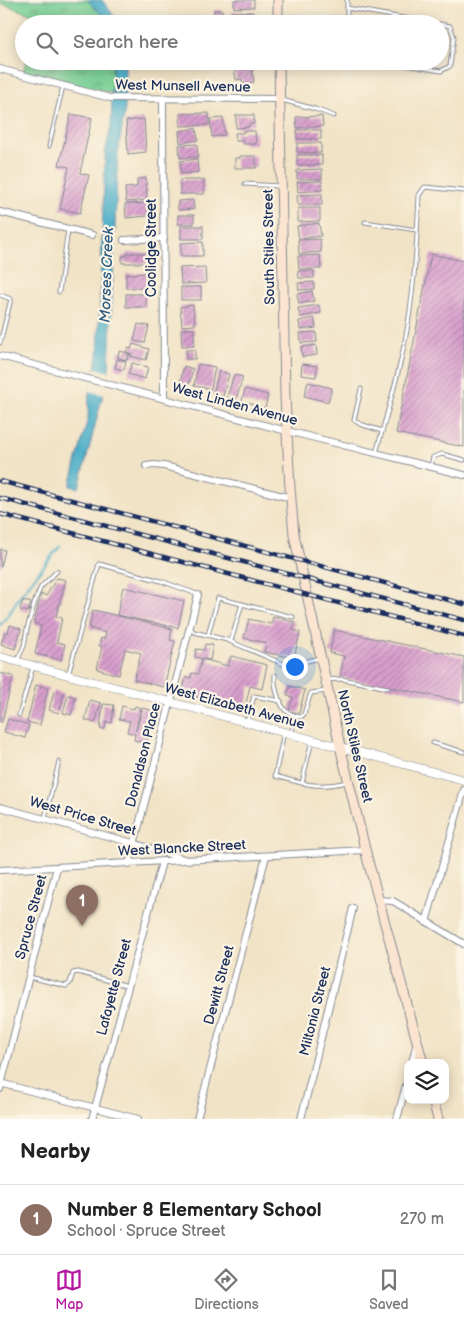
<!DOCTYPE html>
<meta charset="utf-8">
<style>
:root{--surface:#fff;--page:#f6f6f6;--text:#222;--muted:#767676;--line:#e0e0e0;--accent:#b5179e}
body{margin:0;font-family:"Balsamiq Sans",sans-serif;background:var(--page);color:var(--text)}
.controls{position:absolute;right:15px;bottom:15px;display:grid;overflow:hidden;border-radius:10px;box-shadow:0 2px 12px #0003}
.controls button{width:45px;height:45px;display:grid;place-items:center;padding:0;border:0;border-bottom:1px solid var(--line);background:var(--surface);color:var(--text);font:25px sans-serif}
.you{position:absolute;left:294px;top:666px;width:18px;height:18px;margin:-12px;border:4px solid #fff;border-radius:50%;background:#1a73e8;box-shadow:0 0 0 8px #1a73e833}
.badge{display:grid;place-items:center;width:32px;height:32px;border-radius:50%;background:var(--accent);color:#fff;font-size:16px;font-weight:700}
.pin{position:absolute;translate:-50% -41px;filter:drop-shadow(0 1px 2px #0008)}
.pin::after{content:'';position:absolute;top:26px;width:18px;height:15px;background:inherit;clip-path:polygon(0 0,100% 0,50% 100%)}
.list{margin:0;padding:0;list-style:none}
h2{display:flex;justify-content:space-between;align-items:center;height:65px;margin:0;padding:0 20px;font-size:21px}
h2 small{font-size:16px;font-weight:400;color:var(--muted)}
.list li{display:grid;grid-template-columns:32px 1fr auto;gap:15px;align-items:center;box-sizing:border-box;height:70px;padding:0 20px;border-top:1px solid var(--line)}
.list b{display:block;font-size:19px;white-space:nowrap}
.list p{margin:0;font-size:16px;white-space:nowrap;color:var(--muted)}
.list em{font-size:16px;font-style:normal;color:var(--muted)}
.icon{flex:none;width:28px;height:28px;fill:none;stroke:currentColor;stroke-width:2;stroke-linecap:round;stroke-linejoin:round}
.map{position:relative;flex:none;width:464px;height:1119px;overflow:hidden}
.search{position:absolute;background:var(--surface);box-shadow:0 2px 12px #0003;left:15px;right:15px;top:15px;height:55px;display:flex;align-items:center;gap:12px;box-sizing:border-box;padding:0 18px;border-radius:28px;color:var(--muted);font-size:19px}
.sheet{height:135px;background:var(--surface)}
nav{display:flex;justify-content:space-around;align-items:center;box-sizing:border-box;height:70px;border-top:1px solid var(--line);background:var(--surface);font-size:14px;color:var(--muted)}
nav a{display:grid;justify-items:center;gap:2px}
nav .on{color:var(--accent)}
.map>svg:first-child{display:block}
</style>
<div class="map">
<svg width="464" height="1119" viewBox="0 0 464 1119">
<defs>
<pattern id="park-tufts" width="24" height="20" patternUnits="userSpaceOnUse" patternTransform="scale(1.25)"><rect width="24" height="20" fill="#78cf94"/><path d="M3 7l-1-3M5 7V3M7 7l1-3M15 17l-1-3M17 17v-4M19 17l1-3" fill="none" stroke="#62a87c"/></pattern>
<pattern id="building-hatch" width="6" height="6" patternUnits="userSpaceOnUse" patternTransform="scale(1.25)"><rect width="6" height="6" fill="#d99fce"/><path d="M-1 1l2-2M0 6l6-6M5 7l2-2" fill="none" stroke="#af82aa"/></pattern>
</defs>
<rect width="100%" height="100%" fill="#fcf5e5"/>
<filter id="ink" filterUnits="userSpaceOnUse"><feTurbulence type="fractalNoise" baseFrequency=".02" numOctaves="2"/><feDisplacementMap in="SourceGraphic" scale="10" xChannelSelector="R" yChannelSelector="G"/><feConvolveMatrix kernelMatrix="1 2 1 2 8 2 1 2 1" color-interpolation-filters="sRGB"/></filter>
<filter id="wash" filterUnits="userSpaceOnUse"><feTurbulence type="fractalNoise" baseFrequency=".0096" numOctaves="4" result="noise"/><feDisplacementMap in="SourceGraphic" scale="20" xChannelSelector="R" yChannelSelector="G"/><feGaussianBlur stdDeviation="1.12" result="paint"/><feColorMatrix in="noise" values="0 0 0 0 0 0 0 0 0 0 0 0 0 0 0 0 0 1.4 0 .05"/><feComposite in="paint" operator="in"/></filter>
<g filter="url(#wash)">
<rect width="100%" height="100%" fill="#f1e3c6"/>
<!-- park -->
<g fill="url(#park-tufts)" stroke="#4a7f79">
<polygon points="0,0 87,0 105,18 107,24 37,24 39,17 0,3"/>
<polygon points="26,61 113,61 112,93 23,72"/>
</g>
<!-- water -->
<g fill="#48adc8" stroke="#326e93">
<polygon points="87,0 102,0 115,17 117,24 107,24 105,18"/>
<polygon points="113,61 125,61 125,109 118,153 109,371 79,488 70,486 88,418 89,393 98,355 105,153 111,126"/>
</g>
<!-- pier -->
<polygon fill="#f1e3c6" points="95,368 110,372 104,395 89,391"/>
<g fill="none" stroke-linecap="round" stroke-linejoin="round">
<!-- stream -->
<polyline stroke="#48adc8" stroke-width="2.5" points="0,625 9,614 22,593 60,546"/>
</g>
<g id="blocks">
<!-- building -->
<g fill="url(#building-hatch)">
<polygon points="234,0 254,0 254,7 234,8"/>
<rect x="214" y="10" width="8" height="8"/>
<polygon points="232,12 253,12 254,22 232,22"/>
<polygon points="251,64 254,82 243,84 242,79 236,80 234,67"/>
<polygon points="209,113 209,125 180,126 180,114"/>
<polygon points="71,114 92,118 80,173 89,175 80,213 60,209 69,167 59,165"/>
<polygon points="236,115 254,115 254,124 249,124 249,127 236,128"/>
<polygon points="322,116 323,126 297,128 296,117"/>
<polygon points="223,118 225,135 212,137 210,119"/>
<polygon points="144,119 146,152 128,154 126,121"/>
<polygon points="196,128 198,140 180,143 179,131"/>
<rect x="297" y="130" width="24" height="9"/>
<polygon points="243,131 255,131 256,144 243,144 243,141 236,141 235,133 243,133"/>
<polygon points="297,143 321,143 321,153 297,152"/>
<polygon points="197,144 198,157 180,158 179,145"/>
<rect x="297" y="155" width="25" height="10"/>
<polygon points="240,156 256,156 256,168 235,168 235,158 240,158"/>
<polygon points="197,159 198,172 181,174 180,161"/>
<polygon points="322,169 322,179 297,179 297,170"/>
<polygon points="146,178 147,200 126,202 125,188 137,187 137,179"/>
<rect x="180" y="180" width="24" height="14"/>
<polygon points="322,181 322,190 298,192 297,182"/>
<polygon points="322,194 322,205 298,205 297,195"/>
<polygon points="193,200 194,209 178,210 178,201"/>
<polygon points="147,203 148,216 126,218 125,204"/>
<polygon points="298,208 320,208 320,221 298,222"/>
<rect x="178" y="215" width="16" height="9"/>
<polygon points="319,223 321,236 299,239 297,226"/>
<rect x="181" y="226" width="22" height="13"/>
<polygon points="320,239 321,252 299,254 298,240"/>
<polygon points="203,242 203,256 181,256 181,243"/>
<polygon points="127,253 148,253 148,263 122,263 122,256 127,256"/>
<polygon points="431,254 464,261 464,447 396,433"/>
<polygon points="320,255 321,269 299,269 298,256"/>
<polygon points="205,267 206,283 181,284 180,268"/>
<polygon points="298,271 314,271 314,278 299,278"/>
<polygon points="147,273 147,288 126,288 126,274"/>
<polygon points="314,282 314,289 299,290 298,283"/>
<rect x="181" y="287" width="20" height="13"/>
<polygon points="312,291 314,301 299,304 297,294"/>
<rect x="126" y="294" width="20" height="13"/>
<polygon points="193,305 195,325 182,326 180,307"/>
<polygon points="319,305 321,313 300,317 298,308"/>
<polygon points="314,318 316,328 300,330 299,321"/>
<polygon points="138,324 149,326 145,343 134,341"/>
<polygon points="181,329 194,329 194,346 182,346"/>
<polygon points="316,332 317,342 301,343 300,333"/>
<polygon points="133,344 149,349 146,360 130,356 130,354 132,354 126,352 128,348 131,349"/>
<polygon points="316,345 317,355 302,357 301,347"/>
<rect x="186" y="350" width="9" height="9"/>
<polygon points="119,351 129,353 127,360 118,358"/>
<polygon points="117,359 126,361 124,370 115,368"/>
<polygon points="132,363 148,367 145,379 128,374"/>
<polygon points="198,364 215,367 211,389 194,386"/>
<polygon points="302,364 317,366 316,377 301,375"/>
<polygon points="184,366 193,369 189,384 180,382"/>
<polygon points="219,371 229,374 223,396 213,394"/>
<polygon points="234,375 243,377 236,400 227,397"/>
<polygon points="308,382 332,388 328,402 304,396"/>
<polygon points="245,389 268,395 265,408 242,401"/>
<polygon points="0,549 5,550 1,567 0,567"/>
<polygon points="57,578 66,580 56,616 62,618 57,642 65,644 61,660 35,654 41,626 34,623 41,594 46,596"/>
<polygon points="123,587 184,601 178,628 117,615"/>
<polygon points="23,600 31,603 28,612 20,610"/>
<polygon points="93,610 172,629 170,640 175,641 164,687 134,680 141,653 125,649 119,675 97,669 102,646 99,646 101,638 104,639 106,633 89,628"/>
<polygon points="273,617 295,622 293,630 300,632 294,658 264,652 266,643 244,638 249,619 271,624"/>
<polygon points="10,625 21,629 15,649 1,644 5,632 8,633"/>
<polygon points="334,630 464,657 464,702 340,677 344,656 330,653"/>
<polygon points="205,644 213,645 210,660 195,657 196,649 204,650"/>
<polygon points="231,656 267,665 262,689 250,686 245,708 192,696 193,691 183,689 186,677 191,678 192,673 198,674 202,659 228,666"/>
<polygon points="0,673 13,676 2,722 0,722"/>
<polygon points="36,685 48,688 40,725 27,722"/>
<polygon points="290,686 305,690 299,713 289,711 293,697 287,696"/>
<polygon points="54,691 64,694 59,713 49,710"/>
<polygon points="68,695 76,697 71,715 63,713"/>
<polygon points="90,700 101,703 95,723 85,720"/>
<polygon points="103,704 114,705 112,723 106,722 105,729 100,729"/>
<polygon points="122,706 134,709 135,706 141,708 136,731 142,708 155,711 146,743 134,740 135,734 127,732 130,721 119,719"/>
<polygon points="8,719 29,725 25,738 4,732"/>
</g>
</g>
</g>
<g filter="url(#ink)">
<use href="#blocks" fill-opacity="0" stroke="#868992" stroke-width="1"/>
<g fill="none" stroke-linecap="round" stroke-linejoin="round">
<!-- service casing -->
<g stroke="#868992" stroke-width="5">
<g id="service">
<polyline points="347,0 347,24"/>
<polyline points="347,8 437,24"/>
<polyline points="381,61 441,71 450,66 454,37 450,26 440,24"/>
<polyline points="282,100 315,109 334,116"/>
<polyline points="49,146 63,86"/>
<polyline points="245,184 280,186"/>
<polyline points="365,222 417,230"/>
<polyline points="59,292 68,230"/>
<polyline points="0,295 11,299 0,343"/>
<polyline points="361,389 354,420 360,424 382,431"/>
<path d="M376,453C388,410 401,367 408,324C415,281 417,237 419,195L425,187L464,191"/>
<polyline points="431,466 433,457 442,454 464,460"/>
<polyline points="190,628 194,632 227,640 295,669 307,661 320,658"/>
<polyline points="208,635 218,598 293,617"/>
<polyline points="231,641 242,604"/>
<polyline points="17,661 24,646 27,629 36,598 41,587 57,571"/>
<polyline points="68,675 99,564 161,581 197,594"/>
<path d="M275,675C274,686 278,701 285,710C288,713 292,714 296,716L291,733"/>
<polyline points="326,680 342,679 388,688"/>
<polyline points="19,715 33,667"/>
<polyline points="296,716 301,717 304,714 311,693 328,691"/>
<polyline points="247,721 254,696 281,701"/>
<path d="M284,732L275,776C305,784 316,789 347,782"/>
<polyline points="433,743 464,752"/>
<polyline points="302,783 312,740"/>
<polyline points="45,818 59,762"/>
<polyline points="29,977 66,986 70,983 73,973 78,972 128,986"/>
</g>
</g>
<!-- minor casing -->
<g stroke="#868992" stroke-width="8">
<g id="minor">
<polyline points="0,69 110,98 280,99"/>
<polyline points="163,99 164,398"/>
<polyline points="0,212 92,235"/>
<polyline points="124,240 164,238"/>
<polyline points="0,356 287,431 464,475"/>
<polyline points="146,466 154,465 164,466 291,498"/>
<polyline points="0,807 133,843 184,859"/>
<polyline points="129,864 198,595"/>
<polyline points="0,870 365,850"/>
<polyline points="378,900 393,901 464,944"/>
<polyline points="426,922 464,790"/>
<polyline points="412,1063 417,1042"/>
<polyline points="0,1083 138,1119"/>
<polyline points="0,1089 57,867"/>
<polyline points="92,1119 162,862"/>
<polyline points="197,1119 266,856"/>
<polyline points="301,1119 353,908"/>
<polyline points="397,1119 408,1078"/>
</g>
</g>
<!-- tertiary casing -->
<g stroke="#868992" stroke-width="9">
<polyline id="tertiary" points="0,657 464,780"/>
</g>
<!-- secondary casing -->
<g stroke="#868992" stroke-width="11">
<g id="secondary">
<polyline points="278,0 278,24"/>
<polyline points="279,61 285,397 290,488 294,535 340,746 368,861 423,1063"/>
<polyline points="433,1100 438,1119"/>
</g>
</g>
<!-- service -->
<use href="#service" stroke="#fff" stroke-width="3"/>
<!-- minor -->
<use href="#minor" stroke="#fff" stroke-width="6"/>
<!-- tertiary -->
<use href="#tertiary" stroke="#fff" stroke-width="8"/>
<!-- secondary -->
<use href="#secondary" stroke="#fce5d0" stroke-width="9"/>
<!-- rail casing -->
<g stroke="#1b2f5e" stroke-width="4.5">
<g id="rail">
<polyline points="0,481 464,604"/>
<polyline points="0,498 464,620"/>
<polyline points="0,514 464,636"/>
</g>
</g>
<!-- rail -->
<use href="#rail" stroke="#fcf5e5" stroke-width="2.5" stroke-dasharray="8" stroke-linecap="butt"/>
</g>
</g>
<g text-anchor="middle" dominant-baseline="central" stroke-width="4.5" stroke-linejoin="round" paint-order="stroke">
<!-- street labels -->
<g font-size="14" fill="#1b2f5e" stroke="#fcf5e5">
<text transform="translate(183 86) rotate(1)">West Munsell Avenue</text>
<text transform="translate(269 247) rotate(-91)">South Stiles Street</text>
<text transform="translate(151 248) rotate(-90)">Coolidge Street</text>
<text transform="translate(235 404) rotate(15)">West Linden Avenue</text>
<text transform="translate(235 706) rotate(15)">West Elizabeth Avenue</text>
<text transform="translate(355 746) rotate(77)">North Stiles Street</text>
<text transform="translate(143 755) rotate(-76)">Donaldson Place</text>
<text transform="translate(83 816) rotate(16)">West Price Street</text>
<text transform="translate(182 848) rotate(-3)">West Blancke Street</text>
<text transform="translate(31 917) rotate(-75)">Spruce Street</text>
<text transform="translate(219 985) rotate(-75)">Dewitt Street</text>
<text transform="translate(114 987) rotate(-75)">Lafayette Street</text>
<text transform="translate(315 1011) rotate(-76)">Miltonia Street</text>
</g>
<!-- water labels -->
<g font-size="15" font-style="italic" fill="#2b5b83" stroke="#fcf5e5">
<text transform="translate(107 275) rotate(-88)">Morses Creek</text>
</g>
</g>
</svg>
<div class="controls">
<button><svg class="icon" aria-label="layers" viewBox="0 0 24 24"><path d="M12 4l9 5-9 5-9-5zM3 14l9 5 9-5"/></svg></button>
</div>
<div class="you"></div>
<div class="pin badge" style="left:82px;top:926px;background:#8d6e63">1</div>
<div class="search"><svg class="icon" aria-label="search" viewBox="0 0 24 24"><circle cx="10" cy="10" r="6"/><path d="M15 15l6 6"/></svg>Search here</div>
</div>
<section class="sheet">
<h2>Nearby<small></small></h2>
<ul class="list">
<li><span class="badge" style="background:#8d6e63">1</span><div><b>Number 8 Elementary School</b><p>School · Spruce Street</p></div><em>270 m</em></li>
</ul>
</section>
<nav>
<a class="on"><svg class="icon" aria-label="map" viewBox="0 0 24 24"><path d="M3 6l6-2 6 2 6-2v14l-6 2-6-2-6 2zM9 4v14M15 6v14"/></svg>Map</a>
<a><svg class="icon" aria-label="directions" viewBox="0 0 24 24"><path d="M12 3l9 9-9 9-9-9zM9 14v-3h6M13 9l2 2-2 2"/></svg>Directions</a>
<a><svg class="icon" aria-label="saved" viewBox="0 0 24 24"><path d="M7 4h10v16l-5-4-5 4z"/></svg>Saved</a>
</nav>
